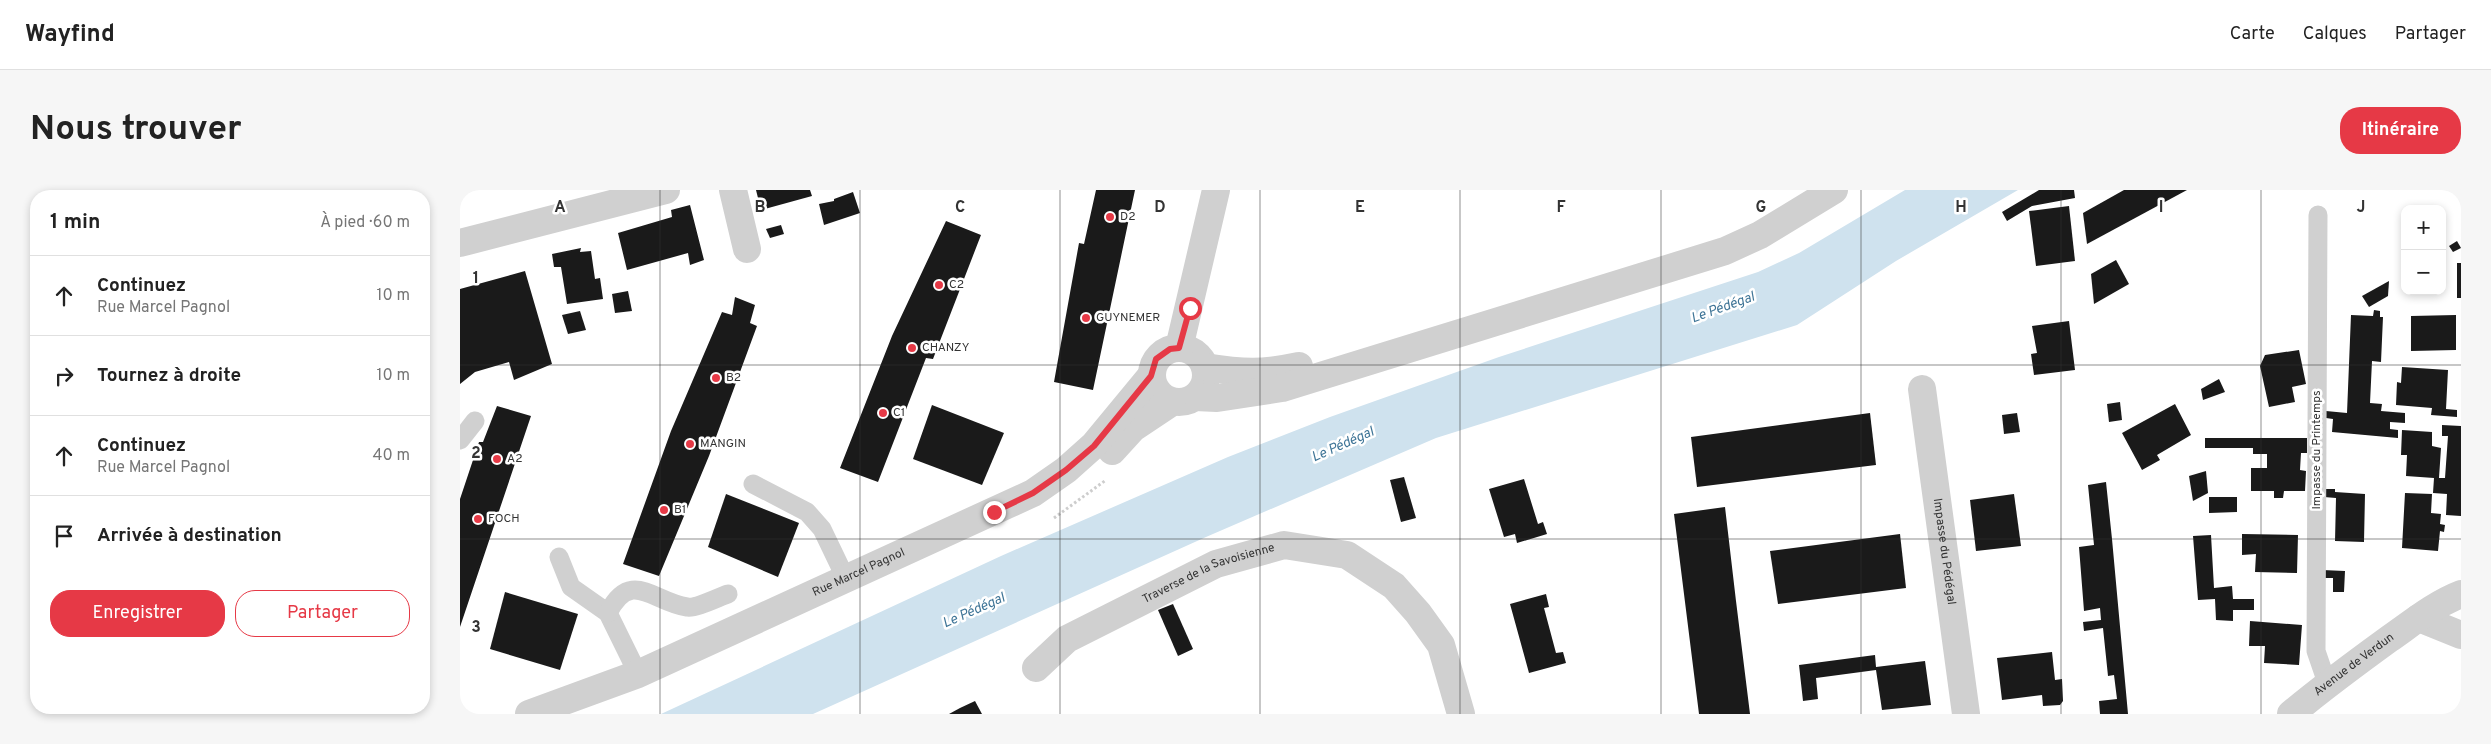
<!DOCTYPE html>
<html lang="fr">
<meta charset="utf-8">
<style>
:root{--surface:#fff;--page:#f6f6f6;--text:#222;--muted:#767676;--line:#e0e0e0;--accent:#e63946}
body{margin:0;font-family:Overpass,sans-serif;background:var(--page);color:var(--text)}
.controls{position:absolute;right:15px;top:15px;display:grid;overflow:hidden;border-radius:10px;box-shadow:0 2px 8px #0003}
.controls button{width:45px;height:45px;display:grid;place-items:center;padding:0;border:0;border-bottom:1px solid var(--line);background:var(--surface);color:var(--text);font:25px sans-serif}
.stop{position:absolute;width:15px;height:15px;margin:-11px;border:4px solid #e63946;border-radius:50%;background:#fff}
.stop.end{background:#e63946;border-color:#fff;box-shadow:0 1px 5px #0008}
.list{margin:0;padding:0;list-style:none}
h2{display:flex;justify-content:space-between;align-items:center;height:65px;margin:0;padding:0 20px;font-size:21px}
h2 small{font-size:16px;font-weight:400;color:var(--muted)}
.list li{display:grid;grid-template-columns:32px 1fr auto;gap:15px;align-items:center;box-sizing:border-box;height:80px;padding:0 20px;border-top:1px solid var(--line)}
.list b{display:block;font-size:19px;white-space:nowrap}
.list p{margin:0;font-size:16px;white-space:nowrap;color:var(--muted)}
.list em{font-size:16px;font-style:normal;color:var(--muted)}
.actions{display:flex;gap:10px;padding:15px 20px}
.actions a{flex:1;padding:11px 0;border:1px solid var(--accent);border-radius:20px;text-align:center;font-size:18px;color:var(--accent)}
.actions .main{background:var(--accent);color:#fff}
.icon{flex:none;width:28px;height:28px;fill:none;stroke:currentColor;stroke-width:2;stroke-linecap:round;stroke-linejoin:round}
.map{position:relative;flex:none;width:2001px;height:524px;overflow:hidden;border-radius:20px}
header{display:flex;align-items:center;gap:30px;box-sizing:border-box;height:70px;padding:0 25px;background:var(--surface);border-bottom:1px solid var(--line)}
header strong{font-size:24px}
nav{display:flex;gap:28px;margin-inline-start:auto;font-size:18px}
.intro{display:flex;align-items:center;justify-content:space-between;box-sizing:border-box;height:120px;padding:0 30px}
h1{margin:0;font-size:35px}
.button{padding:12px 22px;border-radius:20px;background:var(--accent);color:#fff;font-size:18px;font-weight:700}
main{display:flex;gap:30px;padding:0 30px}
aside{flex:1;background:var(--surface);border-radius:20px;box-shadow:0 2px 8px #0003}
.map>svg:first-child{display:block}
</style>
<header>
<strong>Wayfind</strong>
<nav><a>Carte</a><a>Calques</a><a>Partager</a></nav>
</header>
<div class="intro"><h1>Nous trouver</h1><a class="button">Itinéraire</a></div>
<main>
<aside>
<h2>1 min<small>À pied · 60 m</small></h2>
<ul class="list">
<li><svg class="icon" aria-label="ahead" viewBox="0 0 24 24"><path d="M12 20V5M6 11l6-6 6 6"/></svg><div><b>Continuez</b><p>Rue Marcel Pagnol</p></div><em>10 m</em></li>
<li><svg class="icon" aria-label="right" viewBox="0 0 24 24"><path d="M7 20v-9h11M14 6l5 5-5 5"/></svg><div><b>Tournez à droite</b></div><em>10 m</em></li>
<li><svg class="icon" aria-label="ahead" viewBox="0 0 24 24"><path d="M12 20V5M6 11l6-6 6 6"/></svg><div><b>Continuez</b><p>Rue Marcel Pagnol</p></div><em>40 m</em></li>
<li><svg class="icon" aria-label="arrive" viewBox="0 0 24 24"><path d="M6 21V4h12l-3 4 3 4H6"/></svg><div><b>Arrivée à destination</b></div></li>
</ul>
<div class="actions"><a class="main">Enregistrer</a><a>Partager</a></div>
</aside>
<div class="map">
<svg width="2001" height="524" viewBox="0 0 2001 524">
<rect width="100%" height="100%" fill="#fff"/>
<!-- water -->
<polygon fill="#cfe2ee" points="1445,0 1558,0 1436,71 1337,135 976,248 746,347 353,524 201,524 541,366 768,267 870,227 1039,167 1298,82 1339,63"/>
<!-- building -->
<g fill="#1a1a1a">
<polygon points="296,0 350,0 352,6 301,20"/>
<polygon points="636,0 675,0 633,200 594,192 619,53 624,54"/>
<polygon points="1579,0 1614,0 1615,8 1572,16 1547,31 1542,22"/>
<polygon points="1664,0 1727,0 1627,54 1623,23"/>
<polygon points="393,2 400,23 364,35 359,14 374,11 374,9"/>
<polygon points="230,15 244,70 230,75 228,63 167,80 158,43 212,27 211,20"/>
<polygon points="1609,16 1615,71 1576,76 1569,21"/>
<polygon points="486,31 521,45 473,169 466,168 418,292 380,278 432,146"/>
<polygon points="321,35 324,44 310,48 306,39"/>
<polygon points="1997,51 2001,58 1993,62 1989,56"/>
<polygon points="121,58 120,62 131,61 135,89 140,88 143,109 107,114 101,77 94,77 92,64"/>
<polygon points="1656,70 1669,94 1634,114 1631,84"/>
<rect x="1997" y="73" width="4" height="35"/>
<polygon points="65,81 92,174 54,190 49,172 15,182 0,194 0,99"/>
<polygon points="1929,91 1928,106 1909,117 1902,106"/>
<polygon points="168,101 172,121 155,123 152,104"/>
<polygon points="275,107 295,115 290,133 297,136 249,266 199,386 163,374 211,241 262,122 272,125"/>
<polygon points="1914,120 1920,121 1920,127 1923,127 1921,172 1912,171 1910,213 1922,214 1921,221 1945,223 1945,233 1930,232 1930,239 1938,240 1938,248 1872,242 1873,229 1866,228 1866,221 1887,223 1891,125 1913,126"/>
<polygon points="120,121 126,140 108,144 102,125"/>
<polygon points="1996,125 1996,160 1951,161 1951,126"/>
<polygon points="1609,131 1615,180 1574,185 1571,164 1577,163 1572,136"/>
<polygon points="1839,160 1846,194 1832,197 1835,212 1809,217 1800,176 1805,165"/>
<polygon points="1942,177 1988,180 1986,219 1997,220 1997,227 1971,225 1972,218 1936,215 1937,192 1941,193"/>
<polygon points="1759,189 1765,202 1743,210 1741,199"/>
<polygon points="1660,212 1662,230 1649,232 1647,214"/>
<polygon points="1715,214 1731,245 1697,265 1700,270 1682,280 1662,243"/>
<polygon points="472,215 544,243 522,295 453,269"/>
<polygon points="37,216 71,226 0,437 0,309 19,252 23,252"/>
<polygon points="1410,223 1416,275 1237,297 1231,247"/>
<polygon points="1557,223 1560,242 1544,244 1542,225"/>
<polygon points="1982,235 2001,236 2001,326 1986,325 1987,304 1973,303 1974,288 1946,286 1947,265 1941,265 1942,240 1972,242 1972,256 1981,258 1979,288 1985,288 1988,246 1982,246"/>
<polygon points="1745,248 1847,248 1847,263 1841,263 1840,280 1846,281 1845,301 1824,301 1823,308 1814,308 1814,301 1791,301 1791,278 1807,278 1807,264 1793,264 1793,258 1745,258"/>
<polygon points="1746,281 1748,303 1733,311 1729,286"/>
<polygon points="944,287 956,328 941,332 930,290"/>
<polygon points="1064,289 1078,334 1083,332 1087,344 1057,353 1055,344 1044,347 1029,299"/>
<polygon points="1646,292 1652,349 1668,524 1640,524 1639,511 1657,509 1654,485 1648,486 1643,438 1624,441 1623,432 1641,430 1640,418 1624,421 1619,357 1634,355 1628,295"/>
<polygon points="1864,299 1875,299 1875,302 1905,304 1904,352 1875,351 1876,308 1864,307"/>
<polygon points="1945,303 1972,304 1971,323 1981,324 1980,334 1985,335 1984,342 1980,341 1978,361 1942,358"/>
<polygon points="266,304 339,333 318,387 248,357"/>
<polygon points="1554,304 1561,356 1516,361 1510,310"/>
<polygon points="1749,307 1777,307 1777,322 1749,323"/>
<polygon points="1265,317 1276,411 1290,524 1239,524 1214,324"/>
<polygon points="1440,344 1446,398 1318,414 1310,361"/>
<polygon points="1782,344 1838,345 1837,383 1795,382 1796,364 1782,365"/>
<polygon points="1751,345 1754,398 1772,396 1773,409 1794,409 1794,420 1773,420 1773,431 1756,430 1755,409 1738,410 1733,346"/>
<polygon points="1862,380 1885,381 1884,402 1873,402 1873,388 1862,388"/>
<polygon points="45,402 118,424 100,480 30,459"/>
<polygon points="1086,404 1089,417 1084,418 1096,463 1103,462 1106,473 1069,483 1050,414"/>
<polygon points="713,414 733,459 718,466 698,420"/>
<polygon points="1790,431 1842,435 1839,475 1804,473 1805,456 1789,456"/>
<polygon points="1592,462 1595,490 1602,489 1603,511 1600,515 1583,516 1582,505 1542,510 1537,468"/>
<polygon points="1415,465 1416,477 1465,471 1471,515 1422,520 1416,480 1356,488 1358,509 1343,511 1339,475"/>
<polygon points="515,511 522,524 489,524 500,518"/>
</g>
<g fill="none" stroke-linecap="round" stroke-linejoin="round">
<!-- path -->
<polyline stroke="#cdcdcd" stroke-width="3" stroke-dasharray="2.5 2.5" stroke-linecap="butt" points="594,328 646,290"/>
<!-- service -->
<g stroke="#d0d0d0" stroke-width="19">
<polyline points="1858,25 1856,461 1867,493"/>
<polyline points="0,250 15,231"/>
<polyline points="293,294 347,322 362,339 386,389"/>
<polyline points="99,367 111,397 148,423 178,484"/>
<path d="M148,423C171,378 193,412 227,417C235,419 259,407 268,404"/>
</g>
<!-- minor -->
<g stroke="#d0d0d0" stroke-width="28">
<polyline points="273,0 287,59"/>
<polyline points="0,53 206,0"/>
<circle cx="719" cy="185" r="27"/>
<polyline points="719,158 756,0"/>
<path d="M745,177C783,183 802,184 839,176"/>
<path id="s1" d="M1462,199L1506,524"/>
<polyline points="735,207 757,208 822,198 1265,61 1300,45 1374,0"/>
<polyline points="652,261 673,238 712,212"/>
<polyline points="1959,428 2001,445"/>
<path id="s2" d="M576,478L607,449L756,374L824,355L887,365L934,396L958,423L981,455L1001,524"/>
<path id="s3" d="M69,524L178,484L573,303L606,280L634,255L691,186"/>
<path id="s4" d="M1831,524C1863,497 1896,473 1929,449C1952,433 1975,414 2001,404"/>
</g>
</g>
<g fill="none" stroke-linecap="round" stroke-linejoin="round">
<!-- route -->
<polyline stroke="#e63946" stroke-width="6" points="534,322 573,303 606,280 634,256 691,186 696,169 710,159 719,158 730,118"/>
</g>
<!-- grid -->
<path fill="none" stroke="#333" stroke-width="1" stroke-opacity="0.55" d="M200,0V524M400,0V524M600,0V524M800,0V524M1000,0V524M1201,0V524M1401,0V524M1601,0V524M1801,0V524M0,175H2001M0,349H2001"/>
<!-- markers -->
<g fill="#e63946" stroke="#fff" stroke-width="2">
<circle cx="650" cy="27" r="5"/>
<circle cx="479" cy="95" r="5"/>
<circle cx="626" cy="128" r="5"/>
<circle cx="452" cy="158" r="5"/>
<circle cx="256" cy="188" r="5"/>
<circle cx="423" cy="223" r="5"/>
<circle cx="230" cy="254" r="5"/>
<circle cx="37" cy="269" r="5"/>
<circle cx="204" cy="320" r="5"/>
<circle cx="18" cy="329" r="5"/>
</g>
<g text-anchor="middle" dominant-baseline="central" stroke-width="5" stroke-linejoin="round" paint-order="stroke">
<!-- poi labels -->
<g font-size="12" fill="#333" stroke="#fff" text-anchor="start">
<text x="660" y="27">D2</text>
<text x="489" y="95">C2</text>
<text x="636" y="128">GUYNEMER</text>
<text x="462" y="158">CHANZY</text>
<text x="266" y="188">B2</text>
<text x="433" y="223">C1</text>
<text x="240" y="254">MANGIN</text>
<text x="47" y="269">A2</text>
<text x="214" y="320">B1</text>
<text x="28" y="329">FOCH</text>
</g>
<!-- street labels -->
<g font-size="12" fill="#333" stroke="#fff">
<text transform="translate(1857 260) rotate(-90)">Impasse du Printemps</text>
<text stroke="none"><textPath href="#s1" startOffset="164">Impasse du Pédégal</textPath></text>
<text stroke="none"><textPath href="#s3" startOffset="359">Rue Marcel Pagnol</textPath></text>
<text stroke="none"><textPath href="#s2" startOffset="199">Traverse de la Savoisienne</textPath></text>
<text stroke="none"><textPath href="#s4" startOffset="80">Avenue de Verdun</textPath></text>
</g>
<!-- water labels -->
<g font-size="14" font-style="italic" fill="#3f7597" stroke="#fff">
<text transform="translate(1263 118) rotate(-20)">Le Pédégal</text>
<text transform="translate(883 255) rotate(-24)">Le Pédégal</text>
<text transform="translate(514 421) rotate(-24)">Le Pédégal</text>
</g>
</g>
<g font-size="16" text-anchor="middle" font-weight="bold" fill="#333" stroke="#fff" stroke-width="5" stroke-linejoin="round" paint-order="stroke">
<text x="100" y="22">A</text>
<text x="300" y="22">B</text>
<text x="500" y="22">C</text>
<text x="700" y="22">D</text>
<text x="900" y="22">E</text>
<text x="1101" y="22">F</text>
<text x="1301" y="22">G</text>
<text x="1501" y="22">H</text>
<text x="1701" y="22">I</text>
<text x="1901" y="22">J</text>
<text x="16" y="93">1</text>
<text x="16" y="268">2</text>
<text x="16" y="442">3</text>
</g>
</svg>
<div class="controls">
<button>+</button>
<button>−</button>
</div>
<div class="stop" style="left:730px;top:118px"></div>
<div class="stop end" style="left:534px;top:322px"></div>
</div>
</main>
